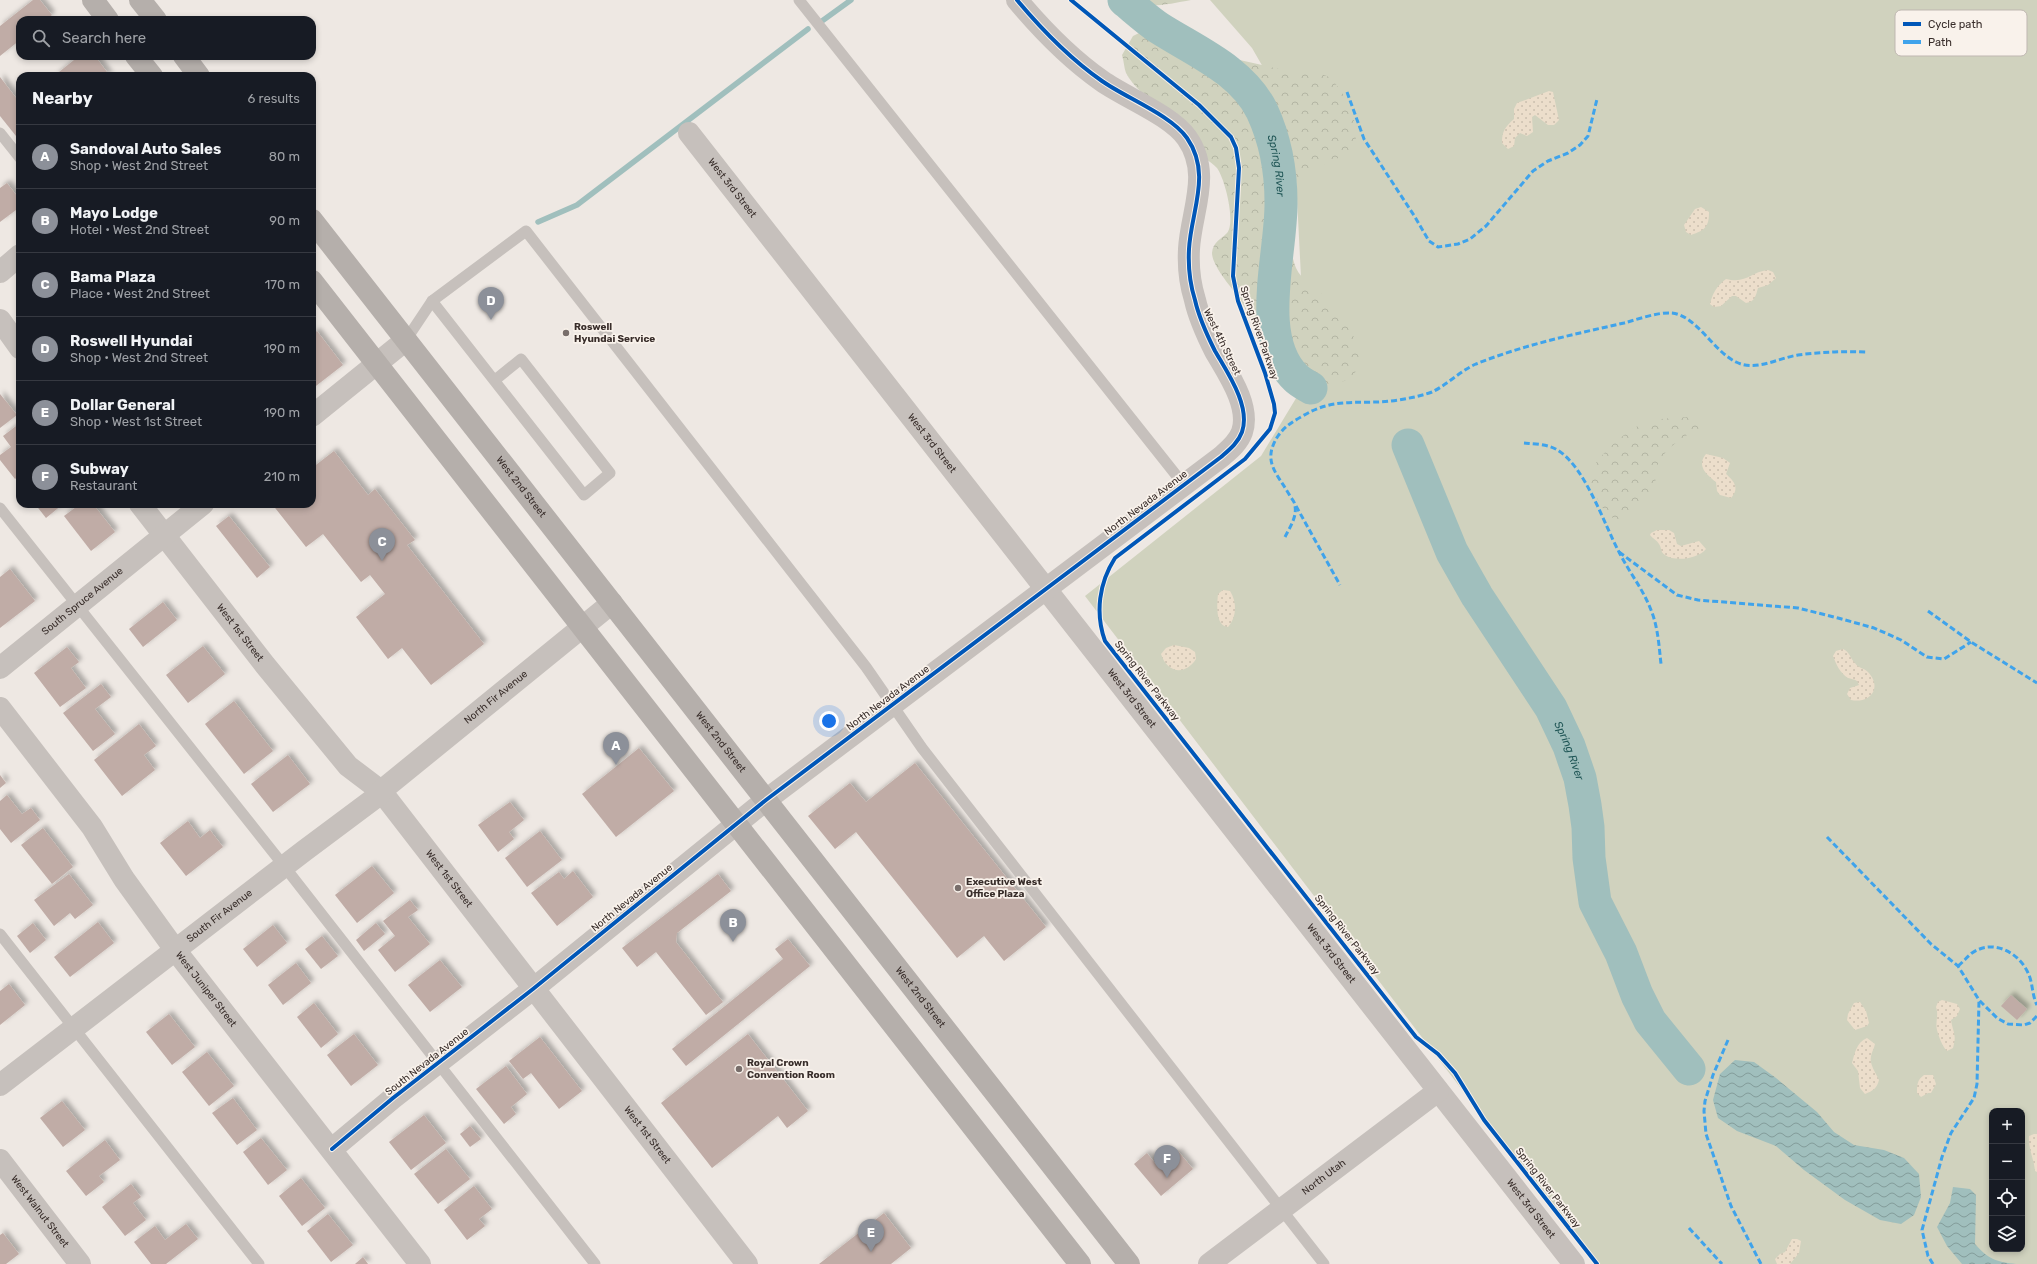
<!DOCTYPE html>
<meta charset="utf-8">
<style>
:root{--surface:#171b24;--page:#242831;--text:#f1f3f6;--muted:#9ea1a6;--line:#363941;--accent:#8c9099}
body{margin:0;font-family:Rubik,sans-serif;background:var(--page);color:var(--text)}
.controls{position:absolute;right:12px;bottom:12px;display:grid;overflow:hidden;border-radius:8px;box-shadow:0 2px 6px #0003}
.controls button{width:36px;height:36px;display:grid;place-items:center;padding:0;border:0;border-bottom:1px solid var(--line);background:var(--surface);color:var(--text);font:20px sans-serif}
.you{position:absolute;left:829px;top:721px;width:14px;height:14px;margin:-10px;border:3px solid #fff;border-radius:50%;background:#1a73e8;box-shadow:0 0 0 6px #1a73e833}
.badge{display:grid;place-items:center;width:26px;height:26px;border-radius:50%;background:var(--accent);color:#fff;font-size:13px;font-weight:700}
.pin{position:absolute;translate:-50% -33px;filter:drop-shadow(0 1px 2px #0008)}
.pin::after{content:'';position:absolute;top:21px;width:14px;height:12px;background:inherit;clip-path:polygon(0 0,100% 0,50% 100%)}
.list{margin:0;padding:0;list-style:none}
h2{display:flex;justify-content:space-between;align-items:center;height:52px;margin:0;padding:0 16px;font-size:17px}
h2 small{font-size:13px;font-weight:400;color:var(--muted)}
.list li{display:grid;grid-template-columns:26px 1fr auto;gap:12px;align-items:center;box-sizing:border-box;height:64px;padding:0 16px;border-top:1px solid var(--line)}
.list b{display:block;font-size:15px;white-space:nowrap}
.list p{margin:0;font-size:13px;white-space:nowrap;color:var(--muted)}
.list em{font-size:13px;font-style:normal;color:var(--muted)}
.icon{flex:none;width:22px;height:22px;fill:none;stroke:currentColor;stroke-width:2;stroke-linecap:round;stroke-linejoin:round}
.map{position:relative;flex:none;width:2037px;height:1264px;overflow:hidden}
.search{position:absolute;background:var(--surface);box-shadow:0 2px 6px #0003;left:16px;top:16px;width:300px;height:44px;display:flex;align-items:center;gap:10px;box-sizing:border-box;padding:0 14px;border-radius:12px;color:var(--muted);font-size:15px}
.panel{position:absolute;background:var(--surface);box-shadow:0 2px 6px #0003;left:16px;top:72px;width:300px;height:436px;border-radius:12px}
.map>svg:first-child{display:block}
</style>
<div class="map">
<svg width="2037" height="1264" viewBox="0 0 2037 1264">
<defs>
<pattern id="forest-crowns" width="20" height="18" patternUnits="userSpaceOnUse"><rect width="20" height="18" fill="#d0d2be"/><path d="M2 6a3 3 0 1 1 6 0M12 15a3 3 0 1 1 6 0" fill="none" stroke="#b3b5a3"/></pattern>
<pattern id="sand-dots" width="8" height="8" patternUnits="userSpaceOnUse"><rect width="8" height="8" fill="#ecdecb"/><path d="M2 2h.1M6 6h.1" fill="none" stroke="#cbbfae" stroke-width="1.8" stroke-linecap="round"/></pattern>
<pattern id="water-waves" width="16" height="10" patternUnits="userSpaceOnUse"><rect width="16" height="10" fill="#a0bfbd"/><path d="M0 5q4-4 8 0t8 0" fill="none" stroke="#839c9a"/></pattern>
<filter id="shadow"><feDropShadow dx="3.5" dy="-3.5" stdDeviation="2" flood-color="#0004"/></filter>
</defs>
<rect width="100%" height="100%" fill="#eee8e3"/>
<!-- grass -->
<path fill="#d0d2be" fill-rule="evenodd" d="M1210,0H2037V1264H1595L1085,596L1261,456L1298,395L1301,277L1293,119L1252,48ZM1992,1111H2022V1249H1992Z"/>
<!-- forest -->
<g fill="url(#forest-crowns)">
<path d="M1125,0H1191C1169,4 1146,10 1125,0Z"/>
<path d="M1145,30L1164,38L1181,49L1213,54L1288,71L1318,72L1331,78L1342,92L1355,123L1356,143C1341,168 1296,162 1288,197C1285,213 1290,254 1296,268C1301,280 1316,288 1325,297C1341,314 1373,353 1353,375C1348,380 1337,385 1329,384C1301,380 1305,359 1286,346C1277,339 1265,342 1257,331C1249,319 1246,307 1237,295C1230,286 1212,265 1212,253C1213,242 1220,240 1227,233C1236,222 1225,179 1217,168C1210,160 1197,155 1189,148C1178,138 1169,122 1159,110C1149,98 1133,87 1126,73C1124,68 1124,61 1122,55L1133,36Z"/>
<path d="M1693,417L1701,420L1702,427C1685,435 1663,449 1657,467C1654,475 1657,485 1654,492C1647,505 1629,514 1617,520C1605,515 1602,507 1596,496C1593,490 1589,482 1590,475C1593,460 1623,434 1636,427C1653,417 1674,418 1693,417Z"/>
</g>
<!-- sand -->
<g fill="url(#sand-dots)">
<path d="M1549,91L1553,92L1559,120L1554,125H1548L1535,115L1532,117L1533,132L1527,136L1520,133L1515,138L1514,146L1508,149L1502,143C1502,131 1505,127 1514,119V109L1517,103Z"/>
<path d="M1701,207L1709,212C1709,227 1705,230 1691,235L1686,232L1684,225L1695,209Z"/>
<path d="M1768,270L1773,272L1776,278L1768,285L1758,288C1756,295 1755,302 1746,303L1736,296H1732L1721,306L1714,307L1710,304C1713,292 1717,286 1726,279C1747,284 1750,272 1768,270Z"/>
<path d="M1706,454L1723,458L1730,463L1726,474C1734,481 1740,488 1731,498L1720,495L1717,491L1716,482C1707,475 1696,466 1706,454Z"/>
<path d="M1657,530H1669L1674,533L1677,544L1681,546L1699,541L1706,549C1698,559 1675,562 1665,555C1660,552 1662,548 1659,544C1657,540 1653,539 1650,535L1651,533Z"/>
<path d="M1223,590L1230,591C1237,602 1237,617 1228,627C1215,626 1217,604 1218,594Z"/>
<path d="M1174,645L1189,648L1195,652L1196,659C1185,676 1167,673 1161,654L1166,648Z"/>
<path d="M1843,649C1850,652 1850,658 1855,663C1858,668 1864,668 1868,672C1883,688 1870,704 1851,700L1847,694L1850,688L1859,685L1857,681C1854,679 1851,679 1848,678C1840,673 1836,664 1833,656L1836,651Z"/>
<path d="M1942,1000L1957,1004L1960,1009L1957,1016L1951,1020C1953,1033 1957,1034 1953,1048L1947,1051C1942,1046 1939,1037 1937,1030C1935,1022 1939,1015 1936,1007L1938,1002Z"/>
<polygon points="1860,1002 1866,1011 1869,1023 1867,1026 1855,1030 1847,1020 1848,1014 1854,1003"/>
<path d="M1867,1038L1875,1044C1874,1049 1872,1051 1871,1056C1869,1064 1876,1073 1879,1080C1877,1088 1873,1091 1865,1094L1860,1088L1858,1071L1852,1063C1855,1053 1856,1043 1867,1038Z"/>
<path d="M1924,1075H1933L1936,1084L1931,1093H1928L1921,1097L1917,1093C1917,1085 1917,1080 1924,1075Z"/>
<path d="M2034,1134H2037V1172L2035,1171C2034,1159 2028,1148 2029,1136Z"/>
<polygon points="1792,1239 1797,1239 1801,1241 1799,1253 1790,1264 1777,1264 1775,1259 1780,1254 1785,1252"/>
</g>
<!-- water -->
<g fill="url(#water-waves)">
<polygon points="1735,1060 1754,1062 1776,1078 1817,1112 1834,1132 1854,1145 1884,1150 1904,1158 1919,1174 1921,1197 1914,1215 1901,1224 1880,1220 1845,1200 1804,1170 1776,1146 1737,1131 1718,1118 1713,1100 1720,1074"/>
<path d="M1953,1187L1970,1189L1976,1195L1975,1244C1988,1259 1997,1262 2016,1264H1962L1947,1246L1937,1227L1950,1203Z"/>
</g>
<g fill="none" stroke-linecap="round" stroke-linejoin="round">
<!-- stream -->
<g stroke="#a0bfbd" stroke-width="5.5">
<polyline points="822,21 851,0"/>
<polyline points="538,222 577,205 808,29"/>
</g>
<!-- river -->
<g stroke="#a0bfbd" stroke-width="33">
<path id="s1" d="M1124,0C1135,9 1147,20 1159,28C1195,51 1242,70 1262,111C1275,139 1281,171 1281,202C1282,253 1254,338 1296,378C1300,382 1306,385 1311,388"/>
<path id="s2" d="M1408,445L1452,552L1477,596L1551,708L1569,746L1580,778L1585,805L1588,827L1589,858L1595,902L1621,953L1637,995L1650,1021L1689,1069"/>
</g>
</g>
<!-- building -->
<g fill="#c0aca6" filter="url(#shadow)">
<polygon points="33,0 40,0 52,15 46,20 20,20 20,40 0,56 0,26"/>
<polygon points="71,56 95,56 110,76 54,76 74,60"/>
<polygon points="0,77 20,103 20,141 0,116"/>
<polygon points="7,183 20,200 20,207 0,222 0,188"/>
<polygon points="317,331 343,365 312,389 312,335"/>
<polygon points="0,394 17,415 0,428"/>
<polygon points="20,423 20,475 15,479 0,460 0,455 11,447 3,436"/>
<polygon points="334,451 368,495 375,489 415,540 407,545 484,644 431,685 402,648 388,659 356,617 385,594 370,575 361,582 323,534 306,547 272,504 312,504 312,468"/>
<polygon points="35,504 63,504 46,518"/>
<polygon points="80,504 93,504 115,532 91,551 64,516"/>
<polygon points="229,516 270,567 257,578 216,526"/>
<polygon points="10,569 35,601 0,628 0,577"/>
<polygon points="163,602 177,620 143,647 129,629"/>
<polygon points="203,646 225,674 188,703 166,675"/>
<polygon points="67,647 79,662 71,668 86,688 60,707 34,673"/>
<polygon points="101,684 111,697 95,709 115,734 93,751 63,713"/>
<polygon points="234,701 273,751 244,774 205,724"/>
<polygon points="139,724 156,746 144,755 155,770 122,796 94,760"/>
<polygon points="639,748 674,791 616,837 582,794"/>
<polygon points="288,755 310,784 273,812 251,784"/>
<polygon points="915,763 1046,927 1004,961 984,936 957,958 856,832 835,849 808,816 850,783 866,802"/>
<polygon points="0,775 6,783 0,788"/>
<polygon points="7,795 22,814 31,808 40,820 11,843 0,829 0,801"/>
<polygon points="510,802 524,820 509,832 514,839 498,852 478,825"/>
<polygon points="188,821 200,838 210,830 223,847 186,876 160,843"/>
<polygon points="43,828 73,867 52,884 21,845"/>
<polygon points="540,831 562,860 527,887 505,858"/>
<polygon points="372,866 394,893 357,923 335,895"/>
<polygon points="573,871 593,897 557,926 531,893 559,872 564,879"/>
<polygon points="69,874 93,905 75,919 70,913 54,926 34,900"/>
<polygon points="718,874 731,891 677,933 676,942 723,1002 706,1015 656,952 637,967 622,948"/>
<polygon points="410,900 418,910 408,917 430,944 395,972 378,950 395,936 383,921"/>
<polygon points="98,922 114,943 70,977 54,957"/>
<polygon points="33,923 46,940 30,953 17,936"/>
<polygon points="376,923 385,934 364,951 356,940"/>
<polygon points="273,925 287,943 257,967 243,949"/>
<polygon points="322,936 338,956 321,969 305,949"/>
<polygon points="788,939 810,966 686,1066 672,1049 783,959 775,949"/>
<polygon points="440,960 462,987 430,1012 408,985"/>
<polygon points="296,963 311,983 283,1005 268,985"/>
<polygon points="9,984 25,1005 0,1025 0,991"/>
<polygon points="2011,995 2027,1009 2017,1020 2001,1006"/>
<polygon points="314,1003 338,1034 321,1048 297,1017"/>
<polygon points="169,1014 195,1047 172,1065 146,1032"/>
<polygon points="354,1034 378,1065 351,1086 327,1055"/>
<polygon points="748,1034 808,1111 787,1128 778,1116 712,1168 661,1103"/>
<polygon points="540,1037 582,1091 559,1109 531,1073 523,1079 509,1061"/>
<polygon points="207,1052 234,1086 209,1106 182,1072"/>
<polygon points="506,1066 527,1094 511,1107 516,1114 504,1124 476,1089"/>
<polygon points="233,1098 257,1130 237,1145 212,1113"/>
<polygon points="62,1101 85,1130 63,1147 40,1118"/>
<polygon points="424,1115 446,1143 411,1170 389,1142"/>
<polygon points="470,1126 481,1139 470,1147 460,1134"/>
<polygon points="261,1138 287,1170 268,1185 243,1152"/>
<polygon points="105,1140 120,1160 99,1176 104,1182 86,1196 66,1171"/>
<polygon points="446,1149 470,1179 438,1204 414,1174"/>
<polygon points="1178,1151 1193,1169 1161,1196 1134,1164 1147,1153 1158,1167"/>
<polygon points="301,1178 325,1208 302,1226 279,1196"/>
<polygon points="131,1184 141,1197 133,1203 146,1220 125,1236 102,1207"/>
<polygon points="474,1186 492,1209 479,1219 485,1226 467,1240 444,1210"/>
<polygon points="884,1213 911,1248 891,1264 819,1264"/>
<polygon points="328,1214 353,1245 331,1262 307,1231"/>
<polygon points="186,1224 198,1239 166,1264 151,1264 134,1242 155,1226 165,1240"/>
<polygon points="3,1233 19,1254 6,1264 0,1264 0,1235"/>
<polygon points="363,1257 368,1264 355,1264"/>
</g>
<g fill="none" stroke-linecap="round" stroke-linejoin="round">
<!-- service -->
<g stroke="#c6c0bc" stroke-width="11">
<polyline points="799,0 1184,485"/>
<polyline points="0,133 20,158"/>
<polyline points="432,301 526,231 866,667 922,748 1324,1264"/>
<polyline points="406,340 432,301 584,495 610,473 521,359 495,380"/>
<polyline points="0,508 284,866 595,1264"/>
<polyline points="0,934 259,1264"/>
</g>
<!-- minor -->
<g stroke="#c6c0bc" stroke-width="22">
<path id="s3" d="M689,133L1574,1264"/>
<polyline points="0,272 20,255"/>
<polyline points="0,320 20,348"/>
<polyline points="312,416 406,340"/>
<path id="s4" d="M140,504L265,665L348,766L381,791L747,1264"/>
<path id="s5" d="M0,668L203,504"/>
<path id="s6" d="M0,708L92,827L124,879L176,951L420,1264"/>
<path id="s7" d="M0,1085L304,851L379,795L381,791L612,603"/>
<path d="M332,1149L393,1098L533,989L766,800L1221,457C1229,450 1238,443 1242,432C1251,406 1227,372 1215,351C1207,335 1199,318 1195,300C1190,284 1188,267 1189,249C1191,211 1212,174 1187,138C1171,115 1126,98 1102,81C1069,58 1043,31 1017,0"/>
<path id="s8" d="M0,1160L80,1264"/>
<path id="s9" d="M1209,1264L1438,1091"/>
</g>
<!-- primary -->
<g stroke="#b5afab" stroke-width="22">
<polyline points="93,0 108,20"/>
<polyline points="140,0 156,20"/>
<polyline points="136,56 152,76"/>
<polyline points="184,56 199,76"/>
<path id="s10" d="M312,220L1129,1264"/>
<polyline points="312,281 1080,1264"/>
</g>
<!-- quiet -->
<g stroke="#3fa3eb" stroke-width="3" stroke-dasharray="6 3" stroke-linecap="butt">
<polyline points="1347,92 1364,139 1415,217 1429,241 1438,247 1458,244 1470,239 1486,226 1533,171 1548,161 1568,153 1580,145 1588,136 1597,99"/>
<path d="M1524,443C1535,444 1549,444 1559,451C1586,469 1604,524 1619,552C1629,572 1643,589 1651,610C1658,627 1659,646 1661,664"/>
<polyline points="1296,506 1340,585"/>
<path d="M1285,537C1290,527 1297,517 1295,506C1295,502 1292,499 1290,496C1278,474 1261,462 1278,436C1284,427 1292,422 1301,417C1336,395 1362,406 1399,400C1410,398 1421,396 1432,392C1447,385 1460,371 1476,364C1523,345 1575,334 1624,323C1639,319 1657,312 1672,313C1697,316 1713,351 1736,362C1756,372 1778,358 1798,355C1821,352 1843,351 1866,352"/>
<polyline points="1619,552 1677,595 1698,600 1798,608 1838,618 1874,628 1901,640 1927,657 1944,659 1971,642"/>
<polyline points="1928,611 1971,642 2037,683"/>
<polyline points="1827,837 1931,944 1958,966 1979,1000 1997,1018 2008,1024 2024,1025 2030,1023 2037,1016"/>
<path d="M1958,966C1963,962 1967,957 1972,953C1994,938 2020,953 2029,975C2033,985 2032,995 2037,1005"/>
<polyline points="1728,1040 1713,1075 1705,1101 1704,1111 1706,1134 1731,1206 1761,1264"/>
<polyline points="1689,1228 1722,1264"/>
<polyline points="1933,1264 1928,1256 1922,1230 1942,1157 1951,1133 1974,1098 1977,1084 1979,1000"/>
</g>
<!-- cycleway casing -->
<g stroke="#f9f2eb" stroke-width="6">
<g id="cycleway">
<path d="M1071,0L1199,105L1231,137L1236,148L1239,168L1233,276L1238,301L1265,373L1274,404L1275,413L1270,429L1245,459L1115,558C1099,583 1095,613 1105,641L1416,1037L1438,1054L1455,1073L1484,1120L1597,1264"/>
<path d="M332,1149L393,1098L533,989L766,800L1221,457C1229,450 1238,443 1242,432C1251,406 1227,372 1215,351C1207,335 1199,318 1195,300C1190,284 1188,267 1189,249C1191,211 1212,174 1187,138C1171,115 1126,98 1102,81C1069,58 1043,31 1017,0"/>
</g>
</g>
<!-- cycleway -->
<use href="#cycleway" stroke="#0057b8" stroke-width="4"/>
</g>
<!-- markers -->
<g fill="#786e6b" stroke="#f9f2eb" stroke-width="1.5">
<circle cx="566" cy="333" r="4"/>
<circle cx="958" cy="888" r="4"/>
<circle cx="739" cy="1069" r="4"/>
</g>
<g text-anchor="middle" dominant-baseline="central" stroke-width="3.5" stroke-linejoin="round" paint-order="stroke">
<!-- street labels -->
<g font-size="10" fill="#382d2a" stroke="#f9f2eb">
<text stroke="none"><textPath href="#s3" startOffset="70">West 3rd Street</textPath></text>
<text transform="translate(1259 333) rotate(71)">Spring River Parkway</text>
<text transform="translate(1222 342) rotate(64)">West 4th Street</text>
<text stroke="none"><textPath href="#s3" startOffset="394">West 3rd Street</textPath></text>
<text stroke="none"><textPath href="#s10" startOffset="339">West 2nd Street</textPath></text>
<text transform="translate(1146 503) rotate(-37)">North Nevada Avenue</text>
<text stroke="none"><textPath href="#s5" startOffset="106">South Spruce Avenue</textPath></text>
<text stroke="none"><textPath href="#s4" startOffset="163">West 1st Street</textPath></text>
<text transform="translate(1147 681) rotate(52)">Spring River Parkway</text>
<text stroke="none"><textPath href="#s7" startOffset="630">North Fir Avenue</textPath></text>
<text transform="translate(888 698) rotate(-37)">North Nevada Avenue</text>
<text stroke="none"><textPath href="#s3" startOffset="718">West 3rd Street</textPath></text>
<text stroke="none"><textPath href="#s10" startOffset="663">West 2nd Street</textPath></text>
<text stroke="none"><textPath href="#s4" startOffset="487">West 1st Street</textPath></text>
<text transform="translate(632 898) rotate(-39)">North Nevada Avenue</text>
<text stroke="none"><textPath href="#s7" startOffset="277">South Fir Avenue</textPath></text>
<text transform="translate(1347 935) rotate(52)">Spring River Parkway</text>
<text stroke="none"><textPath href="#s3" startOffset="1042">West 3rd Street</textPath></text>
<text stroke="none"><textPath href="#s6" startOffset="349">West Juniper Street</textPath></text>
<text stroke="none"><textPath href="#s10" startOffset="987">West 2nd Street</textPath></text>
<text transform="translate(427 1062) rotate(-38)">South Nevada Avenue</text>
<text stroke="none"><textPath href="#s4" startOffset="811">West 1st Street</textPath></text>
<text stroke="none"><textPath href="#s9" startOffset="144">North Utah</textPath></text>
<text transform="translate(1548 1188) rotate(52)">Spring River Parkway</text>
<text stroke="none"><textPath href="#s3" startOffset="1366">West 3rd Street</textPath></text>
<text stroke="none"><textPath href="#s8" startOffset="65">West Walnut Street</textPath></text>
</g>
<!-- poi labels -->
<g font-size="10" font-weight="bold" fill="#382d2a" stroke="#f9f2eb" text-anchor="start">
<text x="574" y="327">Roswell<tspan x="574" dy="12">Hyundai Service</tspan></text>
<text x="966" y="882">Executive West<tspan x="966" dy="12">Office Plaza</tspan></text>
<text x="747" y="1063">Royal Crown<tspan x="747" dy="12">Convention Room</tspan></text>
</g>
<!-- water labels -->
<g font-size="11" font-style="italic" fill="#215757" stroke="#f9f2eb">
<text stroke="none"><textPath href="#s1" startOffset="236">Spring River</textPath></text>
<text stroke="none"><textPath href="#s2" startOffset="347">Spring River</textPath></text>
</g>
</g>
<!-- legend -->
<rect x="1895" y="10" width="132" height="46" rx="6" fill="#f9f2eb" stroke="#bfb7b1" stroke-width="1"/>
<rect x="1903" y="22" width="18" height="4" fill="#0057b8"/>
<rect x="1903" y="40" width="18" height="4" fill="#3fa3eb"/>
<g font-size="11" fill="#382d2a">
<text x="1928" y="28">Cycle path</text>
<text x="1928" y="46">Path</text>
</g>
</svg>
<div class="controls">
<button>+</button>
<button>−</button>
<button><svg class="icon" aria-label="locate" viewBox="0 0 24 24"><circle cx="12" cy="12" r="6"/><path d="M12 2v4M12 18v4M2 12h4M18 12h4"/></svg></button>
<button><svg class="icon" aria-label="layers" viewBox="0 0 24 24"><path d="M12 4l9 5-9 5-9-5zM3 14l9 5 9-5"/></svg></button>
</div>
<div class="you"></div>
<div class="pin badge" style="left:616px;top:765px">A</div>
<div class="pin badge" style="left:733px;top:942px">B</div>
<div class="pin badge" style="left:382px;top:561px">C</div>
<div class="pin badge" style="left:491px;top:320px">D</div>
<div class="pin badge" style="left:871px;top:1252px">E</div>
<div class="pin badge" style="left:1167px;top:1178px">F</div>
<div class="search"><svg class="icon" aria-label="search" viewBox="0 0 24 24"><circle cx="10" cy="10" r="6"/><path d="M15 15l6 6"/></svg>Search here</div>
<section class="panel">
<h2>Nearby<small>6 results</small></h2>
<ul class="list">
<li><span class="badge">A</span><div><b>Sandoval Auto Sales</b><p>Shop · West 2nd Street</p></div><em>80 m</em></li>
<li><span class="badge">B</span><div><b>Mayo Lodge</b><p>Hotel · West 2nd Street</p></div><em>90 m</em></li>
<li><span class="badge">C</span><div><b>Bama Plaza</b><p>Place · West 2nd Street</p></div><em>170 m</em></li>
<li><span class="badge">D</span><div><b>Roswell Hyundai</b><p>Shop · West 2nd Street</p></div><em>190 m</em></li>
<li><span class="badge">E</span><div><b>Dollar General</b><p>Shop · West 1st Street</p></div><em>190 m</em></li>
<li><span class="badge">F</span><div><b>Subway</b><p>Restaurant</p></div><em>210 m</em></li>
</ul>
</section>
</div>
